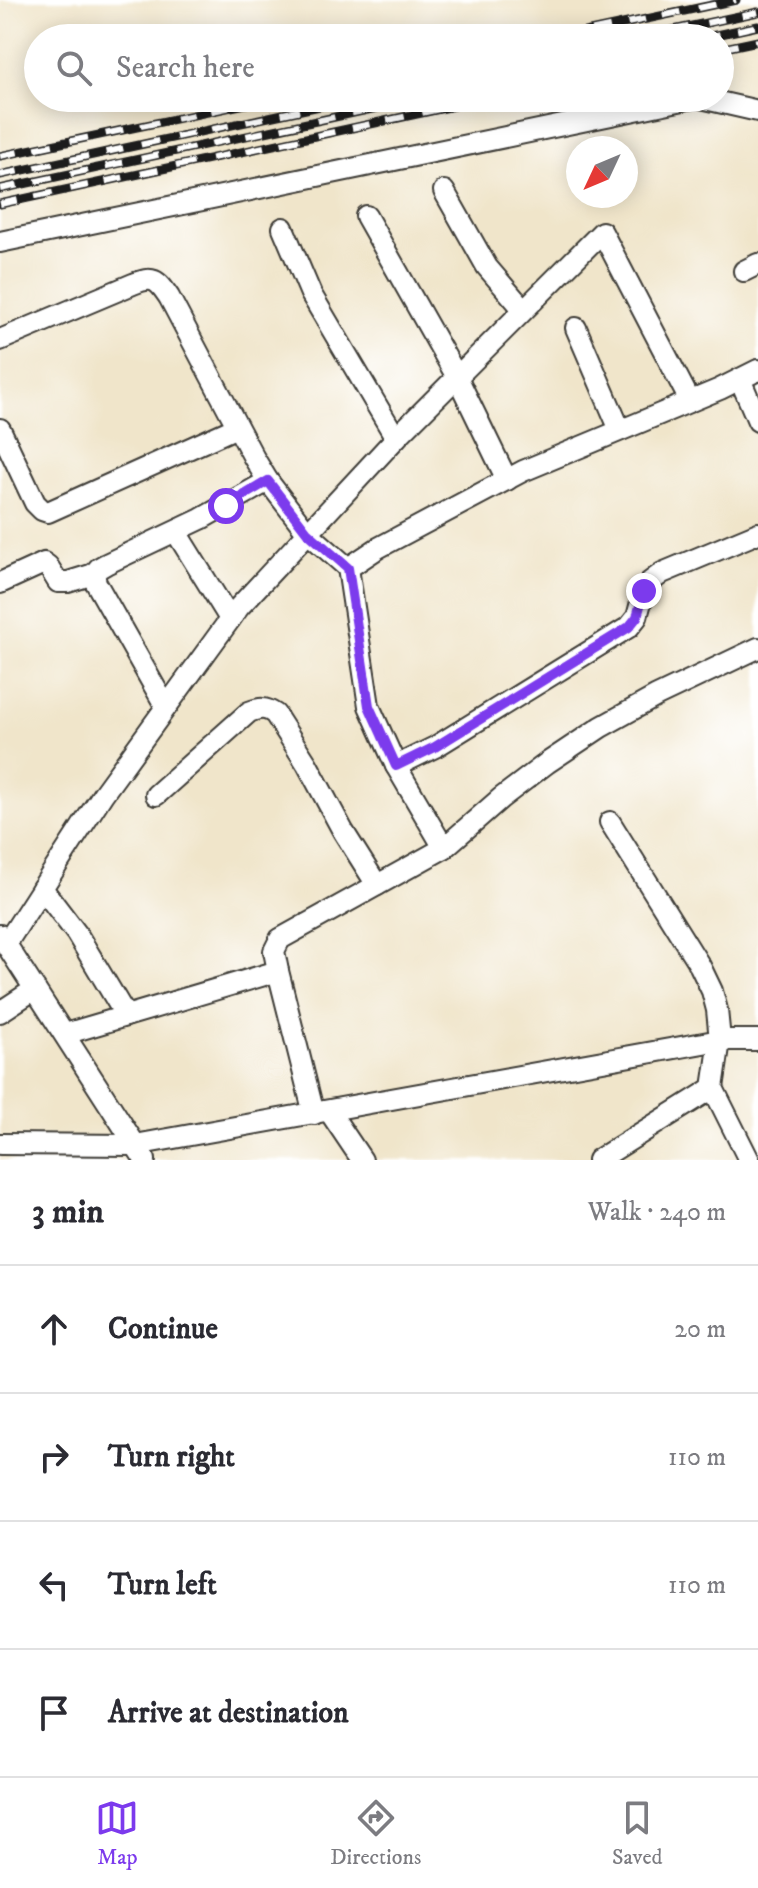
<!DOCTYPE html>
<meta charset="utf-8">
<style>
:root{--surface:#fff;--page:#f2f2f3;--text:#2b2b33;--muted:#7c7c81;--line:#e1e1e2;--accent:#7c3aed}
body{margin:0;font-family:"IM FELL DW Pica",serif;background:var(--page);color:var(--text)}
.compass{position:absolute;left:566px;top:136px;width:72px;height:72px;border-radius:50%;background:var(--surface);box-shadow:0 4px 20px #0003;rotate:226deg}
.stop{position:absolute;width:24px;height:24px;margin:-18px;border:6px solid #7c3aed;border-radius:50%;background:#fff}
.stop.end{background:#7c3aed;border-color:#fff;box-shadow:0 2px 8px #0008}
.list{margin:0;padding:0;list-style:none}
h2{display:flex;justify-content:space-between;align-items:center;height:104px;margin:0;padding:0 32px;font-size:34px}
h2 small{font-size:26px;font-weight:400;color:var(--muted)}
.list li{display:grid;grid-template-columns:52px 1fr auto;gap:24px;align-items:center;box-sizing:border-box;height:128px;padding:0 32px;border-top:2px solid var(--line)}
.list b{display:block;font-size:30px;white-space:nowrap}
.list em{font-size:26px;font-style:normal;color:var(--muted)}
.icon{flex:none;width:44px;height:44px;fill:none;stroke:currentColor;stroke-width:2;stroke-linecap:round;stroke-linejoin:round}
.map{position:relative;flex:none;width:758px;height:1160px;overflow:hidden}
.search{position:absolute;background:var(--surface);box-shadow:0 4px 20px #0003;left:24px;right:24px;top:24px;height:88px;display:flex;align-items:center;gap:20px;box-sizing:border-box;padding:0 28px;border-radius:44px;color:var(--muted);font-size:30px}
.sheet{height:616px;background:var(--surface)}
nav{display:flex;justify-content:space-around;align-items:center;box-sizing:border-box;height:112px;border-top:2px solid var(--line);background:var(--surface);font-size:22px;color:var(--muted)}
nav a{display:grid;justify-items:center;gap:4px}
nav .on{color:var(--accent)}
.map>svg:first-child{display:block}
</style>
<div class="map">
<svg width="758" height="1160" viewBox="0 0 758 1160">
<rect width="100%" height="100%" fill="#fff"/>
<filter id="ink" filterUnits="userSpaceOnUse"><feTurbulence type="fractalNoise" baseFrequency=".0125" numOctaves="2"/><feDisplacementMap in="SourceGraphic" scale="16" xChannelSelector="R" yChannelSelector="G"/><feConvolveMatrix kernelMatrix="1 2 1 2 8 2 1 2 1" color-interpolation-filters="sRGB"/></filter>
<filter id="wash" filterUnits="userSpaceOnUse"><feTurbulence type="fractalNoise" baseFrequency=".006" numOctaves="4" result="noise"/><feDisplacementMap in="SourceGraphic" scale="32" xChannelSelector="R" yChannelSelector="G"/><feGaussianBlur stdDeviation="1.8" result="paint"/><feColorMatrix in="noise" values="0 0 0 0 0 0 0 0 0 0 0 0 0 0 0 0 0 1.4 0 .05"/><feComposite in="paint" operator="in"/></filter>
<g filter="url(#wash)">
<rect width="100%" height="100%" fill="#f0e5ca"/>
</g>
<g filter="url(#ink)">
<g fill="none" stroke-linecap="round" stroke-linejoin="round">
<!-- street casing -->
<g stroke="#3c3a36" stroke-width="24">
<g id="street">
<polyline points="701,98 758,111"/>
<polyline points="444,191 487,267 523,309"/>
<polyline points="366,216 457,377 507,480"/>
<polyline points="283,228 311,294 396,438"/>
<polyline points="0,242 693,98"/>
<polyline points="744,271 758,264"/>
<polyline points="576,328 620,430"/>
<path d="M0,340L133,284C153,276 157,279 169,297L254,458L268,481L307,532L348,568L378,548L523,471L720,389L758,370"/>
<polyline points="740,379 758,421"/>
<polyline points="0,429 35,503 42,510 48,512 237,427"/>
<polyline points="176,532 230,619"/>
<polyline points="348,568 369,706 396,766 444,848"/>
<polyline points="0,583 44,563 48,566 58,582 68,582 94,574"/>
<polyline points="166,707 96,583 94,574 99,568 106,564 201,519 268,481"/>
<polyline points="396,766 435,747 629,627 637,617 644,591 650,582 662,573 758,533"/>
<path d="M156,795L249,712C260,708 265,707 275,714L307,764L343,831L377,885"/>
<polyline points="610,822 700,966 712,991 717,1010 720,1040 713,1088 749,1160"/>
<polyline points="42,888 77,934 126,1016"/>
<polyline points="0,935 145,1160"/>
<polyline points="6,944 103,794 239,607 396,438 602,232 690,401"/>
<polyline points="278,971 274,951 280,939 444,848 501,798 547,763 601,727 657,696 758,648"/>
<polyline points="0,1012 35,989"/>
<polyline points="65,1034 278,971 314,1114"/>
<polyline points="329,1111 362,1160"/>
<polyline points="0,1144 135,1145 720,1040 758,1040"/>
<polyline points="598,1160 713,1088"/>
</g>
</g>
<!-- street -->
<use href="#street" stroke="#fff" stroke-width="20"/>
<!-- rail casing -->
<g stroke="#1c1c1c" stroke-width="9">
<g id="rail">
<polyline points="557,38 736,0"/>
<polyline points="636,38 758,12"/>
<polyline points="702,38 758,26"/>
<polyline points="720,49 758,41"/>
<polyline points="0,156 274,98"/>
<polyline points="0,175 357,98"/>
<polyline points="0,189 423,98"/>
<polyline points="0,204 491,98"/>
</g>
</g>
<!-- rail -->
<use href="#rail" stroke="#fff" stroke-width="6" stroke-dasharray="18" stroke-linecap="butt"/>
</g>
</g>
<g fill="none" stroke-linecap="round" stroke-linejoin="round" filter="url(#ink)">
<!-- route -->
<polyline stroke="#7c3aed" stroke-width="10" points="226,506 268,481 307,532 348,568 369,706 396,766 435,747 629,627 637,617 644,591"/>
</g>
</svg>
<svg class="compass" viewBox="-18 -18 36 36"><path d="M0-13l5 13h-10z" fill="#e53935"/><path d="M0 13l5-13h-10z" fill="#7c7c81"/></svg>
<div class="stop" style="left:226px;top:506px"></div>
<div class="stop end" style="left:644px;top:591px"></div>
<div class="search"><svg class="icon" aria-label="search" viewBox="0 0 24 24"><circle cx="10" cy="10" r="6"/><path d="M15 15l6 6"/></svg>Search here</div>
</div>
<section class="sheet">
<h2>3 min<small>Walk · 240 m</small></h2>
<ul class="list">
<li><svg class="icon" aria-label="ahead" viewBox="0 0 24 24"><path d="M12 20V5M6 11l6-6 6 6"/></svg><div><b>Continue</b></div><em>20 m</em></li>
<li><svg class="icon" aria-label="right" viewBox="0 0 24 24"><path d="M7 20v-9h11M14 6l5 5-5 5"/></svg><div><b>Turn right</b></div><em>110 m</em></li>
<li><svg class="icon" aria-label="left" viewBox="0 0 24 24"><path d="M17 20v-9H6M10 6l-5 5 5 5"/></svg><div><b>Turn left</b></div><em>110 m</em></li>
<li><svg class="icon" aria-label="arrive" viewBox="0 0 24 24"><path d="M6 21V4h12l-3 4 3 4H6"/></svg><div><b>Arrive at destination</b></div></li>
</ul>
</section>
<nav>
<a class="on"><svg class="icon" aria-label="map" viewBox="0 0 24 24"><path d="M3 6l6-2 6 2 6-2v14l-6 2-6-2-6 2zM9 4v14M15 6v14"/></svg>Map</a>
<a><svg class="icon" aria-label="directions" viewBox="0 0 24 24"><path d="M12 3l9 9-9 9-9-9zM9 14v-3h6M13 9l2 2-2 2"/></svg>Directions</a>
<a><svg class="icon" aria-label="saved" viewBox="0 0 24 24"><path d="M7 4h10v16l-5-4-5 4z"/></svg>Saved</a>
</nav>
